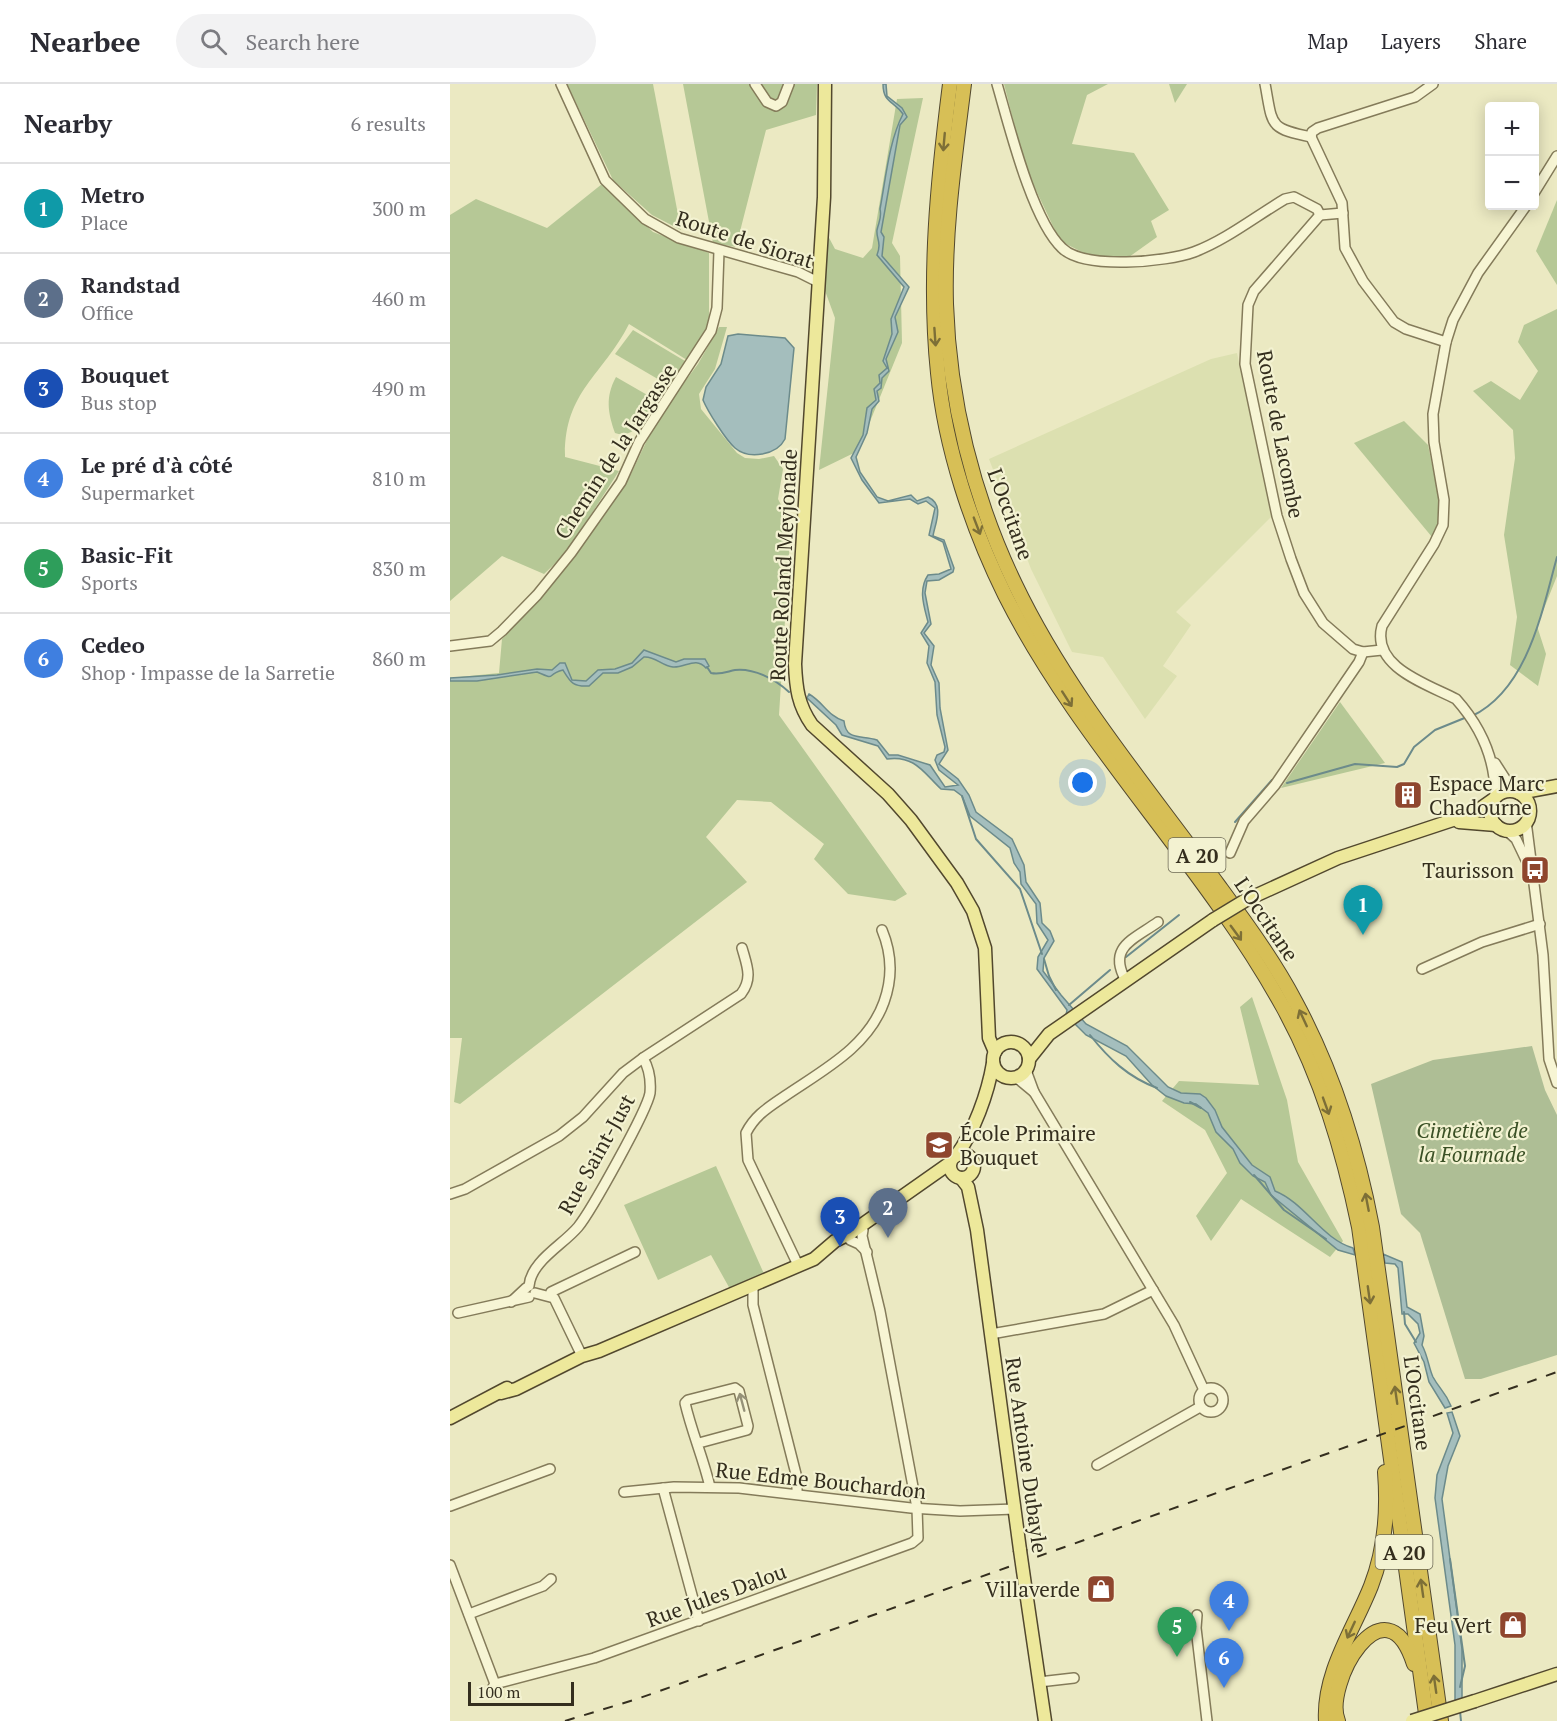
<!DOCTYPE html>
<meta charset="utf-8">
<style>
:root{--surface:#fff;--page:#f2f2f3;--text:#2b2b33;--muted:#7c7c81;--line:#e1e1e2;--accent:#8f462e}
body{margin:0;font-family:"PT Serif",serif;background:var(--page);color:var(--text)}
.controls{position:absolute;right:18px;top:18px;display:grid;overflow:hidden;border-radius:6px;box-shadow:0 3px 15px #0003}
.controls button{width:54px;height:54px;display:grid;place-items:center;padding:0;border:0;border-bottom:2px solid var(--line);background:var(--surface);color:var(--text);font:30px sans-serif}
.scale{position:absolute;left:18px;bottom:15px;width:106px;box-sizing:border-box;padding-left:6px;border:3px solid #342e1e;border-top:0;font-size:16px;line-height:21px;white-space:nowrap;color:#342e1e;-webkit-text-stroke:4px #f3f2d1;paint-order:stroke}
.you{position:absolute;left:633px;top:699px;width:21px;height:21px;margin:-15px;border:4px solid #fff;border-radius:50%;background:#1a73e8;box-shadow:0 0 0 9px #1a73e833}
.badge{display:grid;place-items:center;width:39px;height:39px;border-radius:50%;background:var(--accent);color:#fff;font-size:20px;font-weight:700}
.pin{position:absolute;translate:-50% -50px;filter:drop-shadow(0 2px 3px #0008)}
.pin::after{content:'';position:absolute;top:32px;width:21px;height:18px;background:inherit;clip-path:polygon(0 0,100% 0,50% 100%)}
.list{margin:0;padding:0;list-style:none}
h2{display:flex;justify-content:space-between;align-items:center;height:78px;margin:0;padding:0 24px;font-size:26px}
h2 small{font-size:20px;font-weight:400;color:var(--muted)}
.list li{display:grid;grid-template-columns:39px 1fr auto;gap:18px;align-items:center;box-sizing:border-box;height:90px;padding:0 24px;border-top:2px solid var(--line)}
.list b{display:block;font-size:22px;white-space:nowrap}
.list p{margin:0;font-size:20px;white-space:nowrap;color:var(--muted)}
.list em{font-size:20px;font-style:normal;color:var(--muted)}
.icon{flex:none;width:33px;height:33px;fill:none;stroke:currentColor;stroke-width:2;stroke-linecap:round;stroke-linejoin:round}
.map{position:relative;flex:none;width:1107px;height:1637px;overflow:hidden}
header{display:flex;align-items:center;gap:36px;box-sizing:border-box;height:84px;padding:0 30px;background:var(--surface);border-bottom:2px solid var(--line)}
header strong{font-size:28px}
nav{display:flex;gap:33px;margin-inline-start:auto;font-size:21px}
.search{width:420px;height:54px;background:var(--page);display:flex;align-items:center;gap:15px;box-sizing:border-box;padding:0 21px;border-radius:33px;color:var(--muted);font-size:22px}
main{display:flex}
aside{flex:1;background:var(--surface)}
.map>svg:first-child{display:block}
</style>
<header>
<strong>Nearbee</strong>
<div class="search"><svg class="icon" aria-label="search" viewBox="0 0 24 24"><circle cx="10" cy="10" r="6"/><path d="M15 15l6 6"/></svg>Search here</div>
<nav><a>Map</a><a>Layers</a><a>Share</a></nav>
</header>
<main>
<aside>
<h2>Nearby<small>6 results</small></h2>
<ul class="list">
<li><span class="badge" style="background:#0f9aa8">1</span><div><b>Metro</b><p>Place</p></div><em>300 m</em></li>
<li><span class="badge" style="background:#5c6f8a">2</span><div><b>Randstad</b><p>Office</p></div><em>460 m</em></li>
<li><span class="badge" style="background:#1a4fb4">3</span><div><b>Bouquet</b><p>Bus stop</p></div><em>490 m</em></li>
<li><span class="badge" style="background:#3f7fe0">4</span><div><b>Le pré d'à côté</b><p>Supermarket</p></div><em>810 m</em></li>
<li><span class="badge" style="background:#2e9e5b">5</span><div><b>Basic-Fit</b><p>Sports</p></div><em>830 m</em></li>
<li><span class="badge" style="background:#3f7fe0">6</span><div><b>Cedeo</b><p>Shop · Impasse de la Sarretie</p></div><em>860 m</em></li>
</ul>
</aside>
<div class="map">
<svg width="1107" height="1637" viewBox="0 0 1107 1637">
<rect width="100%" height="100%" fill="#ebe9c2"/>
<!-- farmland -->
<polygon fill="#dce0b0" points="787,269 821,433 726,528 741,541 713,582 727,592 695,635 653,573 622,568 581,485 539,375 761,275"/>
<!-- green -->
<g fill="#b6c896">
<polygon points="117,0 203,0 231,146 202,131 163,96"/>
<polygon points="233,0 367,0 366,31 316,46 286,163 263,159"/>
<polygon points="554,0 658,0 637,11 622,60 684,69 719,126 701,137 707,153 679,173 644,174 610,157 575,83"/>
<polygon points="719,0 737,0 725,19"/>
<polygon points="473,14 442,159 450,172 452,259 408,367 369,386 385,234 374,204 377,150 385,165 413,174 422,164 447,15"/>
<path d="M152,100L203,148L259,169V240L237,276L179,240C152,293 114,307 115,373L169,387L117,468L94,490L52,472L0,517V131L26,115L97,144Z"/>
<polygon points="1107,116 1107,201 1086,167"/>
<polygon points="1107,225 1107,492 1087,542 1096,570 1088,602 1060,581 1067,533 1054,451 1065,374 1063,346 1023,307 1041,297 1070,316 1088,287 1068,258 1074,241"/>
<polygon points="269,243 277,243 265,285 249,310 251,325 287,369 295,374 309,375 324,372 333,385 328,415 341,440 329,631 457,810 445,817 398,810 364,775 374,760 321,718 287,716 256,753 297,798 10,1020 4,1018 12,954 0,954 0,594 49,589 52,555 93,511 162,420 181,390 207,335 248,280"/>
<polygon points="183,246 235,277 218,301 165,270"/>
<path d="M166,293L206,316C197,331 186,356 165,349C158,329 155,313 166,293Z"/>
<polygon points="954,337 978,361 990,419 989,440 982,453 904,359"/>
<polygon points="890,618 935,679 831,704"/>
<polygon points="802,913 837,1016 848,1078 893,1157 880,1173 791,1115 761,1157 746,1132 777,1089 755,1046 712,1017 729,997 809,1001 790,923"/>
<polygon points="266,1082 315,1192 280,1205 261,1171 208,1196 174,1121"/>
</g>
<!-- cemetery -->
<polygon fill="#aebe95" points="1082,962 1095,1006 1107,1031 1107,1271 1031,1295 1015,1295 970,1149 951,1130 921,1000 983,976"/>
<!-- water -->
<g fill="#a4bebd" stroke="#6c8b8b" stroke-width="1.5">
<path d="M433,0H436L437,12L452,24L457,33L450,41L431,148L434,153L432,172L459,203L445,233L448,248L436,275L439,287L432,294L431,304L427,307L429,317L422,325L417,349L406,373L410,388L427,413L438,417L461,411L467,417L478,413C495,421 485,439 483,452L494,456L504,484L503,488L489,496L477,497L475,509L481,540L474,549L484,562L481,581L489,599L490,624L498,666L489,680L508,695L519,711L526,728L562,755L574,781L576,798L590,819L592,839L600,847L604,857L594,874L593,887L611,911L636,940L677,962L718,1003L731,1009L750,1010L756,1014L765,1026L772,1043L802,1081L820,1093L825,1107C855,1119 872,1155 903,1164L905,1171L888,1166L821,1111L815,1098L803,1092L790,1079L783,1065L766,1048L758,1029L746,1020L734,1019L716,1012L702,1001L676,972L636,951L616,931L617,926L587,885L588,873L598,856L587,839L586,820L571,800L570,788L564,779L560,764L520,732L512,712L504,706L491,705C474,689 465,671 437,675L428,662L392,651L386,641L357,614L359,610C373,618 378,632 394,637C396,657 410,651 427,656L439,671H448L480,681L495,703L508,701L489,686L485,676L487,671L494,668L495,663L487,631L485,598L477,579L479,562L471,549L478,538C474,522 468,506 478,491L489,490L501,485L493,458L479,451L485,424L476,417L468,420L460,415L429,419L412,396L401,374L413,351L417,324L426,316L424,305L430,299L429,291L437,284L433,277L442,250L441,235L454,203L427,171C432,158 426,155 427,146C429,137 432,134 430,125C436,93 439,57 453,30C444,17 433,19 433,0Z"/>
<path d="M288,250L335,254L344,264L335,355C327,371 299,376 285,364C276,356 258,328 253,316L256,303L271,280L278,252Z"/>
<path d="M194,566L226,578L234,575H255L259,582L256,584C246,572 235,584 223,583C212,582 205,572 194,573L182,583L168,589H153L139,602C123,603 121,599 113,586C94,591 108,597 87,588L27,597H0V594L47,591L87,585L102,586L110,579H115L122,596L136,597L148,586L165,585L182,579Z"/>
<path d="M933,1170L952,1178L957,1223L970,1230L974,1252L972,1261C978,1272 979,1285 983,1293C990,1306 995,1307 1001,1322L995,1324L979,1298L974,1278L964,1259L970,1249L968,1240L958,1230H952L948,1184L945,1180L935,1179Z"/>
<polygon points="1002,1328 1010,1352 998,1382 992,1415 1012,1565 1012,1618 1005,1619 1005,1561 985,1414 987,1391 1003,1349 997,1329"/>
</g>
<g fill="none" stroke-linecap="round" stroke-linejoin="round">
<!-- stream -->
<g stroke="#6c8b8b" stroke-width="2">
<path d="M257,583L261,589C270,591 276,588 285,586C304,584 325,595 339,608"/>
<path d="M1022,632C1078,605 1092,527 1107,473"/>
<polyline points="837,699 905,680 947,683 954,680 964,663 985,646 1017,633"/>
<polyline points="512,712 526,755 570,805 592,870"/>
<polyline points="785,738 822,696"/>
<polyline points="676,873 729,831"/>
<polyline points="594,875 599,892 606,906"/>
<polyline points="619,921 660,886"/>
<path d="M640,951C659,975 678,993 707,1004"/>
<polyline points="740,1018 751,1024"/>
<polyline points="804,1091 834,1126 876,1155"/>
<polyline points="954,1228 955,1240 966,1258"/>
<polyline points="1000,1475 1015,1582 1010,1603"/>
<polyline points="1010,1627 1011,1637"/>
</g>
<!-- minor casing -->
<g stroke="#847b5a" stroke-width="12">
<g id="minor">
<polyline points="111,0 155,96 195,135 229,154 348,188 368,198"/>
<polyline points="305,0 317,18 326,22 332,18 339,0"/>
<path d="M547,0C559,41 582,136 612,164C634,186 717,178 744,168C776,156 806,132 835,115L844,113L867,125L870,131"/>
<path d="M815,0C823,42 818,44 861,53"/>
<polyline points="861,53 892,119 895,164 913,197 944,238 956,245 996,258"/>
<polyline points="861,53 862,48 868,44 965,13 983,0"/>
<polyline points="1084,109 1107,72"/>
<polyline points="870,131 804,207 798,221 795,280 827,432 841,475 854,509 873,539 903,565 913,568 932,566"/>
<polyline points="870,131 893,129"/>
<polyline points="0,562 40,557 52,547 87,511 121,469 171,398 189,358 261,247 267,224 269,167"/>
<polyline points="1045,679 1063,707"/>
<path d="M1045,714C1046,677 1031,643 1006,615C977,600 921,583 932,542L984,460L993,441L994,416L984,358L983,330L996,258L1003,236L1028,189L1076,122"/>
<polyline points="1076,737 1093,871 1099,975 1107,999"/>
<polyline points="1056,746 1066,755 1077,778"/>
<polyline points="780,769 794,737 825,701 909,578 913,568"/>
<polyline points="972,885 1032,858 1090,840"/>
<path d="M676,897C657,863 683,856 708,838"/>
<polyline points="579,979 577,989 584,1008 724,1241 754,1306"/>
<polyline points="567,994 584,1008"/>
<path d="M0,1110L15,1105L109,1052L133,1033L173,989L193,974L291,910C303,894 297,882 292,864"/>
<polyline points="400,1156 409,1160 417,1168"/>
<path d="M348,1181L298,1076L296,1049C305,1031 319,1023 335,1012C373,986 418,963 434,918C443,893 442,870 432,846"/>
<path d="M79,1202C81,1177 113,1161 128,1143C141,1127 197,1027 200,1009C201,997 199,984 193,974"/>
<polyline points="303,1202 303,1221 347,1394 347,1409"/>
<polyline points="85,1209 104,1214 132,1272"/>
<polyline points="100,1211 101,1208 185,1168"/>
<polyline points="61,1218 76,1204"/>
<polyline points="8,1229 79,1213"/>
<polyline points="541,1250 654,1230 703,1206"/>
<circle cx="761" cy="1316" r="12"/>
<path d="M249,1359L297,1346L298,1342L289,1307L285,1304L238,1316L235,1319C242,1349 253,1373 260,1403"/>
<polyline points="647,1381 750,1323"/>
<polyline points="213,1404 249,1537"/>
<polyline points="174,1408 224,1403 289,1404 461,1424 510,1427 565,1425"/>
<polyline points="0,1422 100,1385"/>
<polyline points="0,1481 45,1600 43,1603"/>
<polyline points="19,1530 93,1502 101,1495"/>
<polyline points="747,1531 746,1544 757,1637"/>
<polyline points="589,1598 624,1594"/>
<polyline points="45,1600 144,1574 462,1459 468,1454 467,1424 430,1227 412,1152 413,1146"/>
</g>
</g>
<!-- major casing -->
<g stroke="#52482e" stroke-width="15">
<g id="major">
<path d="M375,0L374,113L345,580C346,604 348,621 362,641L438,710L461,736L507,799L523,827L535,864L539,954L545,968"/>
<circle cx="1060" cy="727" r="20"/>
<polyline points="1069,709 1107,702"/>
<polyline points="1009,738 1046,741"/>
<polyline points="796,816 888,774 1024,729 1044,715"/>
<circle cx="561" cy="976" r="18"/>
<polyline points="579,975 599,950 763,836"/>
<circle cx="512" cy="1082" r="12"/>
<path d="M506,1072C524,1048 538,1009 543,979"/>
<polyline points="511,1094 518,1103 527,1146 570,1466"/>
<polyline points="51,1309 66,1305 132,1272 149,1267 364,1175 385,1157 399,1150 500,1079"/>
<polyline points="0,1334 57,1304"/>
<polyline points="575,1501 595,1637"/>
<polyline points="1025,1617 1107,1590"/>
</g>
</g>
<!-- highway casing -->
<g stroke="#52482e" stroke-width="16">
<g id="highway">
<path d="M500,0C488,95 478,193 488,289C495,364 522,444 555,511C630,660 753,778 833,923C871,992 893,1066 909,1143L977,1637"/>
<path d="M514,0C505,73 494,146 496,220C499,315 523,413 565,500C617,609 698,704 769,802C796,839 824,877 845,917C884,989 907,1064 922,1143L991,1637"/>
<path d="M876,1637C873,1589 904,1545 921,1502C935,1466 938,1426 935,1388"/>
<path d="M888,1637C873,1601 935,1491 964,1580"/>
</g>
</g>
<!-- minor -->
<use href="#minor" stroke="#f7f5d4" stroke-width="9"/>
<!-- major -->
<use href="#major" stroke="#ede89b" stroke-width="12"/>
<!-- highway -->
<use href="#highway" stroke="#d7bf56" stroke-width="14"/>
<!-- rail -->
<polyline stroke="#342e1e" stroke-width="2" stroke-dasharray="10 10" stroke-linecap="butt" points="115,1637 187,1615 1107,1288"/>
<!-- major-bridge casing -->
<g stroke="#52482e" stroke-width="15" stroke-linecap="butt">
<g id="major-bridge">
<polyline points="763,836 796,816"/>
<polyline points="570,1466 575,1501"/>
<polyline points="962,1637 1025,1617"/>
</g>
</g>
<!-- major-bridge -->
<use href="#major-bridge" stroke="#ede89b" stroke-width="12"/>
</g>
<!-- one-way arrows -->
<defs><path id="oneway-shaft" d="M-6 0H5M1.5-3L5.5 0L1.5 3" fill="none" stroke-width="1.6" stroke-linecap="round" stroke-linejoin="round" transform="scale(1.5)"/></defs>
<g stroke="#7d6f37">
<use href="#oneway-shaft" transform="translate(494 58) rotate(95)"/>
<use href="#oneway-shaft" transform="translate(485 253) rotate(86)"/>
<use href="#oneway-shaft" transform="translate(527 442) rotate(69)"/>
<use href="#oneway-shaft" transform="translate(617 615) rotate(57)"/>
<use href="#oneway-shaft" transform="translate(786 849) rotate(54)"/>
<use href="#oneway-shaft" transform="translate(853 934) rotate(-115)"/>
<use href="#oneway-shaft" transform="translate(876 1022) rotate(70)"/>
<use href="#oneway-shaft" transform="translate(917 1118) rotate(-101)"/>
<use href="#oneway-shaft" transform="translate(919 1211) rotate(82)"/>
<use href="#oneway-shaft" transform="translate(946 1311) rotate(-98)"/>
<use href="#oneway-shaft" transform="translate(972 1504) rotate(-98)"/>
<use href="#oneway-shaft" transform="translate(901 1546) rotate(115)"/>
<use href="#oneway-shaft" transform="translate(985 1600) rotate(-98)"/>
</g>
<use stroke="#969279" href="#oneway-shaft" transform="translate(292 1318) rotate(-105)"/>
<!-- icons -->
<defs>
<g id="building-square" transform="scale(1.5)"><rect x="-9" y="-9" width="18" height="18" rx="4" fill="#8f462e" stroke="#f3f2d1"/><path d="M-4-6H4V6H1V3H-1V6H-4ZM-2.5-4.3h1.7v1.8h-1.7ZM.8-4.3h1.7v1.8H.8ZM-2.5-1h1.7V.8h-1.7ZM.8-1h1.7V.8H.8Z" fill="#fff"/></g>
<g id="bus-square" transform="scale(1.5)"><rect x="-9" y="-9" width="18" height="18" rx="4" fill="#8f462e" stroke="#f3f2d1"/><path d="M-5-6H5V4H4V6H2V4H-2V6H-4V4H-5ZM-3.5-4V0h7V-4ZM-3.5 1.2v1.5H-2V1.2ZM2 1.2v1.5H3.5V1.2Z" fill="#fff"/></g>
<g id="school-square" transform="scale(1.5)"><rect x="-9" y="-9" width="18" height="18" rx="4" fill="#8f462e" stroke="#f3f2d1"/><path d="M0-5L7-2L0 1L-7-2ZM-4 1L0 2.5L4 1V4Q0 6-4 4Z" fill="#fff"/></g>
<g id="shop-square" transform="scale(1.5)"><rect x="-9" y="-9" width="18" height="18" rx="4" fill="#8f462e" stroke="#f3f2d1"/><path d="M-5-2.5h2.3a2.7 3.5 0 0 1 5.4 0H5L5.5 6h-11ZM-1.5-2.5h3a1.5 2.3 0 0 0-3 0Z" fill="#fff"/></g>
</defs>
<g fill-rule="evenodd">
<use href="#building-square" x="958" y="711"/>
<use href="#bus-square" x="1085" y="786"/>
<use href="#school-square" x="489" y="1061"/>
<use href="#shop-square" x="651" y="1505"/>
<use href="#shop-square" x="1063" y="1541"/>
</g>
<g text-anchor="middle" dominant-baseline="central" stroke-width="4.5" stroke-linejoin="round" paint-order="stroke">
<!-- shield labels -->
<g fill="#f3f2d1" stroke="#6d6954" stroke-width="1.5">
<rect x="718.5" y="754" width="57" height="34" rx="4.5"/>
<rect x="925.5" y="1451" width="57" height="34" rx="4.5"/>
</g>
<g font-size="20" font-weight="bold" fill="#342e1e">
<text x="747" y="771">A 20</text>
<text x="954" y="1468">A 20</text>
</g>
<!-- street labels -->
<g font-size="21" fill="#342e1e" stroke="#f3f2d1">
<text transform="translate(295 155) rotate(18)">Route de Siorat</text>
<text transform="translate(831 350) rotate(79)">Route de Lacombe</text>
<text transform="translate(165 367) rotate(-57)">Chemin de la Jargasse</text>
<text transform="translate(561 430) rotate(70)">L'Occitane</text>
<text transform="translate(333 481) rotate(-87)">Route Roland Meyjonade</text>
<text transform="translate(817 835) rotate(56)">L'Occitane</text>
<text transform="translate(146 1070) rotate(-61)">Rue Saint-Just</text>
<text transform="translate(968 1319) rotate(82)">L'Occitane</text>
<text transform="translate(577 1371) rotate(82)">Rue Antoine Dubayle</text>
<text transform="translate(371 1396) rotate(6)">Rue Edme Bouchardon</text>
<text transform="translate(266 1511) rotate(-20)">Rue Jules Dalou</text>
</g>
<!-- poi labels -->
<g font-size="21" fill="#342e1e" stroke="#f3f2d1" text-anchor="end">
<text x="979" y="699" text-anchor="start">Espace Marc<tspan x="979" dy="24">Chadourne</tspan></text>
<text x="1064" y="786">Taurisson</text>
<text x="510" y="1049" text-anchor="start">École Primaire<tspan x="510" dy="24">Bouquet</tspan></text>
<text x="630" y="1505">Villaverde</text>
<text x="1042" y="1541">Feu Vert</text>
</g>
<!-- park labels -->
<g font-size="21" font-style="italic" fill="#3a5025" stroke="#f3f2d1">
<text x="1022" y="1046">Cimetière de<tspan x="1022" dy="24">la Fournade</tspan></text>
</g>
</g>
</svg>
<div class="controls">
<button>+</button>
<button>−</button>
</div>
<div class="scale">100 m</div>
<div class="you"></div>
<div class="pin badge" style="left:913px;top:851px;background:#0f9aa8">1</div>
<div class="pin badge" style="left:438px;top:1154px;background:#5c6f8a">2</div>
<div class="pin badge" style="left:390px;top:1163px;background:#1a4fb4">3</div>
<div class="pin badge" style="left:779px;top:1547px;background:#3f7fe0">4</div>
<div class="pin badge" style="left:727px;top:1573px;background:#2e9e5b">5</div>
<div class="pin badge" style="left:774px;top:1604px;background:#3f7fe0">6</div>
</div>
</main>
